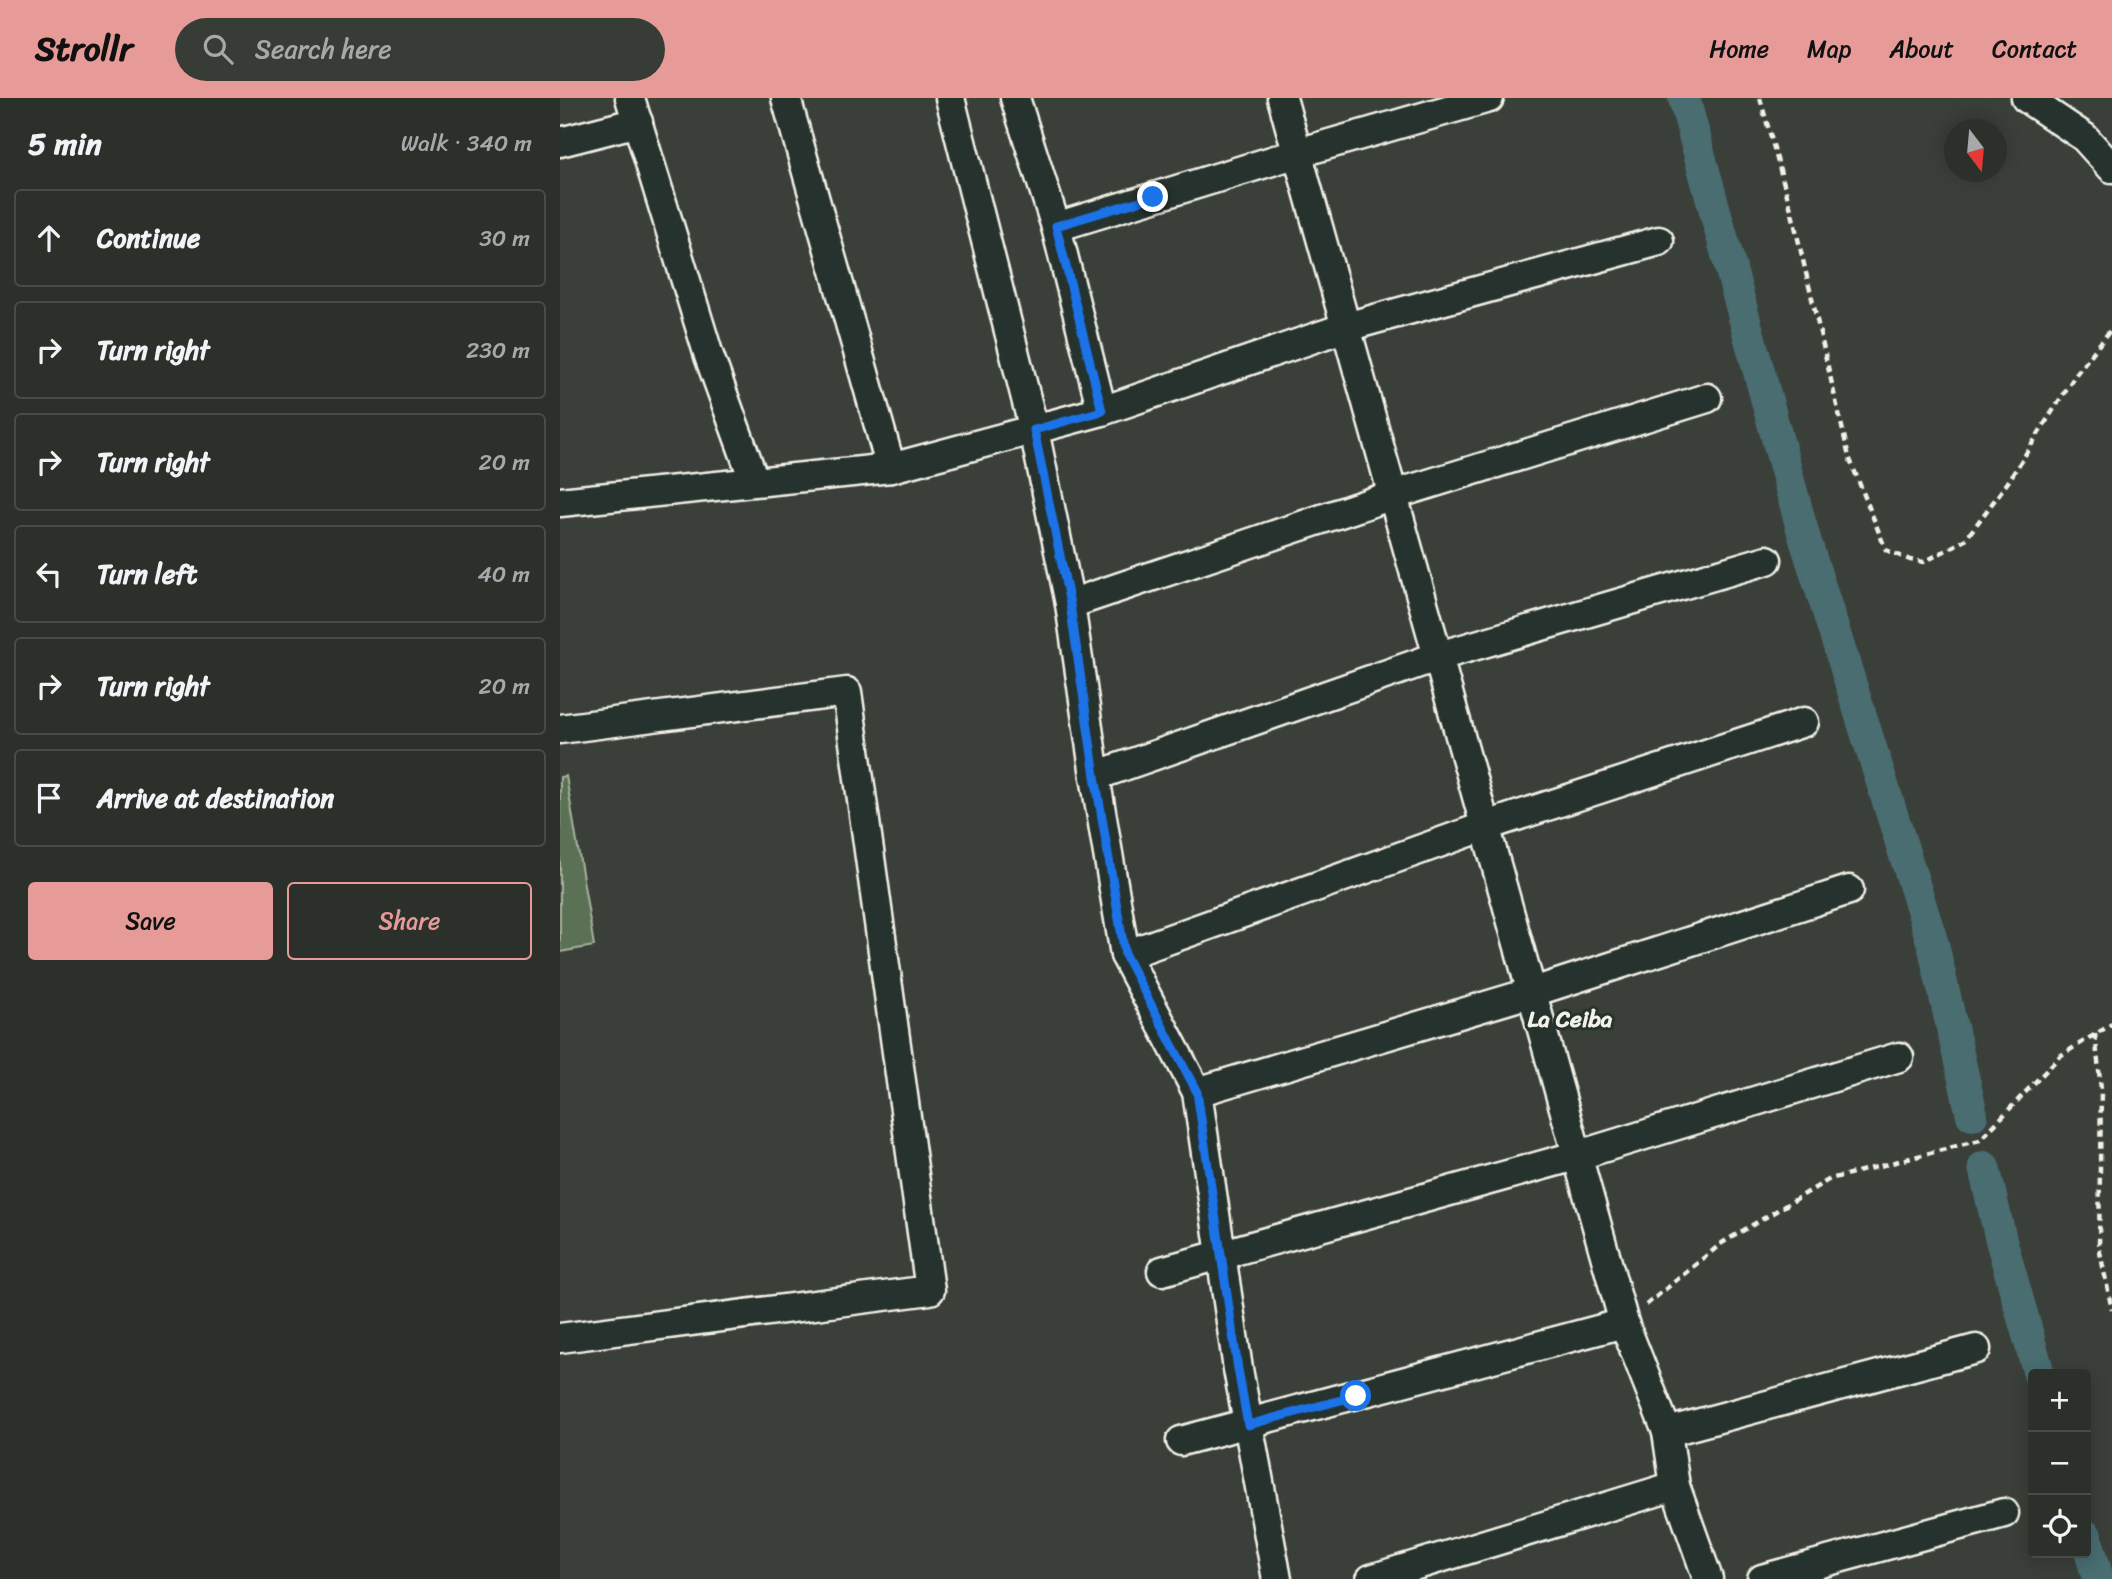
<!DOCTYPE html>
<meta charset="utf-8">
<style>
:root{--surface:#2c302b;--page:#383c37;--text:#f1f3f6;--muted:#a6a9a9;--line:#484b47;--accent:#e69b98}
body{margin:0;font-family:Sriracha,sans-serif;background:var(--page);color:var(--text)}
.controls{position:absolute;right:21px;bottom:21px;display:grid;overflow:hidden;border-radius:7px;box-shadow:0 4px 18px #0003}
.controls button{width:63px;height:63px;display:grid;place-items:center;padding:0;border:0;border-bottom:2px solid var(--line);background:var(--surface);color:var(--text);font:35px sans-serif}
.compass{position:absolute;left:1384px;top:21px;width:63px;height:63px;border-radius:50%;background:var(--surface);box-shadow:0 4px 18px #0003;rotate:164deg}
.stop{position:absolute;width:21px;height:21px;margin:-16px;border:5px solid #1a73e8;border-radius:50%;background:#fff}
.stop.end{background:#1a73e8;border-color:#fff;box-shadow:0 2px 7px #0008}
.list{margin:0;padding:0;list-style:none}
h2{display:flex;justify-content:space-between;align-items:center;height:91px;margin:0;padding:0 28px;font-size:30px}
h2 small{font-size:23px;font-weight:400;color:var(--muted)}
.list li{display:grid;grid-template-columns:46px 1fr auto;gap:21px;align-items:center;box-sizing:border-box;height:98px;margin:0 14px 14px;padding:0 14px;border:2px solid var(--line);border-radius:7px}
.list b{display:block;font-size:26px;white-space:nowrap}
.list em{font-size:23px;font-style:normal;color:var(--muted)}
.actions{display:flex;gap:14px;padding:21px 28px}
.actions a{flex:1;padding:16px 0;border:2px solid var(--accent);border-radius:7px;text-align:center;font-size:24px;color:var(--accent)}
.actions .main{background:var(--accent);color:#111}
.icon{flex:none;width:38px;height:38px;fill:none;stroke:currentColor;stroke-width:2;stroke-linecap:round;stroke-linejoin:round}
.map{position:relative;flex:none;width:1552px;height:1481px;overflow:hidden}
header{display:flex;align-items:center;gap:42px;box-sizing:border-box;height:98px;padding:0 35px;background:var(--accent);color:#111}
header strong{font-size:33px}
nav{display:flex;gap:38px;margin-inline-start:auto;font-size:24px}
.search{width:490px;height:63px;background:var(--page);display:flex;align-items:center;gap:18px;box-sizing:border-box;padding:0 24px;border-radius:38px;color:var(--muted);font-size:26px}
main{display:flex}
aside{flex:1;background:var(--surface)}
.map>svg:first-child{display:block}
</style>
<header>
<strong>Strollr</strong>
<div class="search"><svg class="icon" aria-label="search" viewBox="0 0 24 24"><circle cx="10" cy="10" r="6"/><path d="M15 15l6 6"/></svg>Search here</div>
<nav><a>Home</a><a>Map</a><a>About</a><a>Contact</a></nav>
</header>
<main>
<aside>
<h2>5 min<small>Walk · 340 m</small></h2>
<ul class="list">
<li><svg class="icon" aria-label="ahead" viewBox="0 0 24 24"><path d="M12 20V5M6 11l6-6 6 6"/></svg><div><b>Continue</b></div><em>30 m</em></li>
<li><svg class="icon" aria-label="right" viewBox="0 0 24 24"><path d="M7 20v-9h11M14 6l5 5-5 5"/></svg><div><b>Turn right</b></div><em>230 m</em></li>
<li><svg class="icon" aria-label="right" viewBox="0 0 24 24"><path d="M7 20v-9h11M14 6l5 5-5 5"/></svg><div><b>Turn right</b></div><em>20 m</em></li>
<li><svg class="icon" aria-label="left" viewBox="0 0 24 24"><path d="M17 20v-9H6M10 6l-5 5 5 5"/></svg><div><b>Turn left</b></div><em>40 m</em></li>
<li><svg class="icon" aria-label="right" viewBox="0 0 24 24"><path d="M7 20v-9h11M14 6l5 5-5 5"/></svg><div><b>Turn right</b></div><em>20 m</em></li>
<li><svg class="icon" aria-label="arrive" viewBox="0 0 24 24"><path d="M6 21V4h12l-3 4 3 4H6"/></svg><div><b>Arrive at destination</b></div></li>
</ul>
<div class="actions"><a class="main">Save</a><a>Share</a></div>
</aside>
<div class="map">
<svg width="1552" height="1481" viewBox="0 0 1552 1481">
<rect width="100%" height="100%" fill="#3a4039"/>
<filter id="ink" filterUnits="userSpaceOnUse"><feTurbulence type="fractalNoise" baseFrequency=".0143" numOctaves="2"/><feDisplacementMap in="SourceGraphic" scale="14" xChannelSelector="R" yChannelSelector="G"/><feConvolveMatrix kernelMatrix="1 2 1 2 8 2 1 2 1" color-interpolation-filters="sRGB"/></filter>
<g filter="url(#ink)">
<!-- green -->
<polygon fill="#5a7155" stroke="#a7b19e" stroke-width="2" points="6,678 34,848 0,854 0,679"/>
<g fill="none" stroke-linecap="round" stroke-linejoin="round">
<!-- canal -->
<g stroke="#4a6d71" stroke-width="32">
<polyline points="1124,0 1244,438 1373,846 1412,1017"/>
<polyline points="1424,1069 1441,1142 1479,1276"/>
<polyline points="1526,1438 1538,1481"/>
</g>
<!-- minor casing -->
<g stroke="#f4f1e8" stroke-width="33">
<g id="minor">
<polyline points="70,0 149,258 194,382"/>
<polyline points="226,0 331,370"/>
<polyline points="390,0 474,332 510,506 535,678 565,857 637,994 678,1271 717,1481"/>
<polyline points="455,0 496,129 542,313"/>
<polyline points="722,0 1064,1225 1107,1334 1115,1388 1148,1481"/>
<polyline points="1466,0 1524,39 1552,70"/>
<polyline points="0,44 78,24"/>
<polyline points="496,129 738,55 929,0"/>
<polyline points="0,404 331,370 542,313 786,229 1099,143"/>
<polyline points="510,506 833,397 1147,300"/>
<polyline points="0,631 287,594 370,1192 0,1240"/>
<polyline points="535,678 879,558 1207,462"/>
<polyline points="565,857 926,728 1244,624"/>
<polyline points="637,994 973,894 1289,792"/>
<polyline points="602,1173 1019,1057 1339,959"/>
<polyline points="1107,1334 1416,1251"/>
<polyline points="621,1343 1064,1225"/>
<polyline points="811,1481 1115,1388"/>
<polyline points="1202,1481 1444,1415"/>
</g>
</g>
<!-- path -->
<g stroke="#f4f1e8" stroke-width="4.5" stroke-dasharray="7 5" stroke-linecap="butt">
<polyline points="1200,0 1232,115 1289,359 1326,452 1350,462 1364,464 1405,442 1448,384 1516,276 1552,230"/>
<polyline points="1535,936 1541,991 1539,1149 1552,1212"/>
<polyline points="1086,1207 1162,1145 1270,1081 1420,1042 1500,958 1552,926"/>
</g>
<!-- minor -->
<use href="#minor" stroke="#26332d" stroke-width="28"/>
</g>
</g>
<g fill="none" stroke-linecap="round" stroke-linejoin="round" filter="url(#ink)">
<!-- route -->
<polyline stroke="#1a73e8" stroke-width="9" points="593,99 496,128 542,313 474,332 510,506 535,678 565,857 637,994 678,1271 688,1327 796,1298"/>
</g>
<g text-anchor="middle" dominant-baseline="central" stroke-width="6" stroke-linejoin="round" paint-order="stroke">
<!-- quarter labels -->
<g font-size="23" font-weight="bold" fill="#f4f1e8" stroke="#26332d">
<text x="1010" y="921">La Ceiba</text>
</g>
</g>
</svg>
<div class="controls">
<button>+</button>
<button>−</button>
<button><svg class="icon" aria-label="locate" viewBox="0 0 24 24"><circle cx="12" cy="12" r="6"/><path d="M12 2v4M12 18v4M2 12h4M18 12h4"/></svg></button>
</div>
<svg class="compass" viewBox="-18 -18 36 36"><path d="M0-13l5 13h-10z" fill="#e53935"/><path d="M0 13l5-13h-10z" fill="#a6a9a9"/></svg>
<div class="stop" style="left:796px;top:1298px"></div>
<div class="stop end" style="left:593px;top:99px"></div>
</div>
</main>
